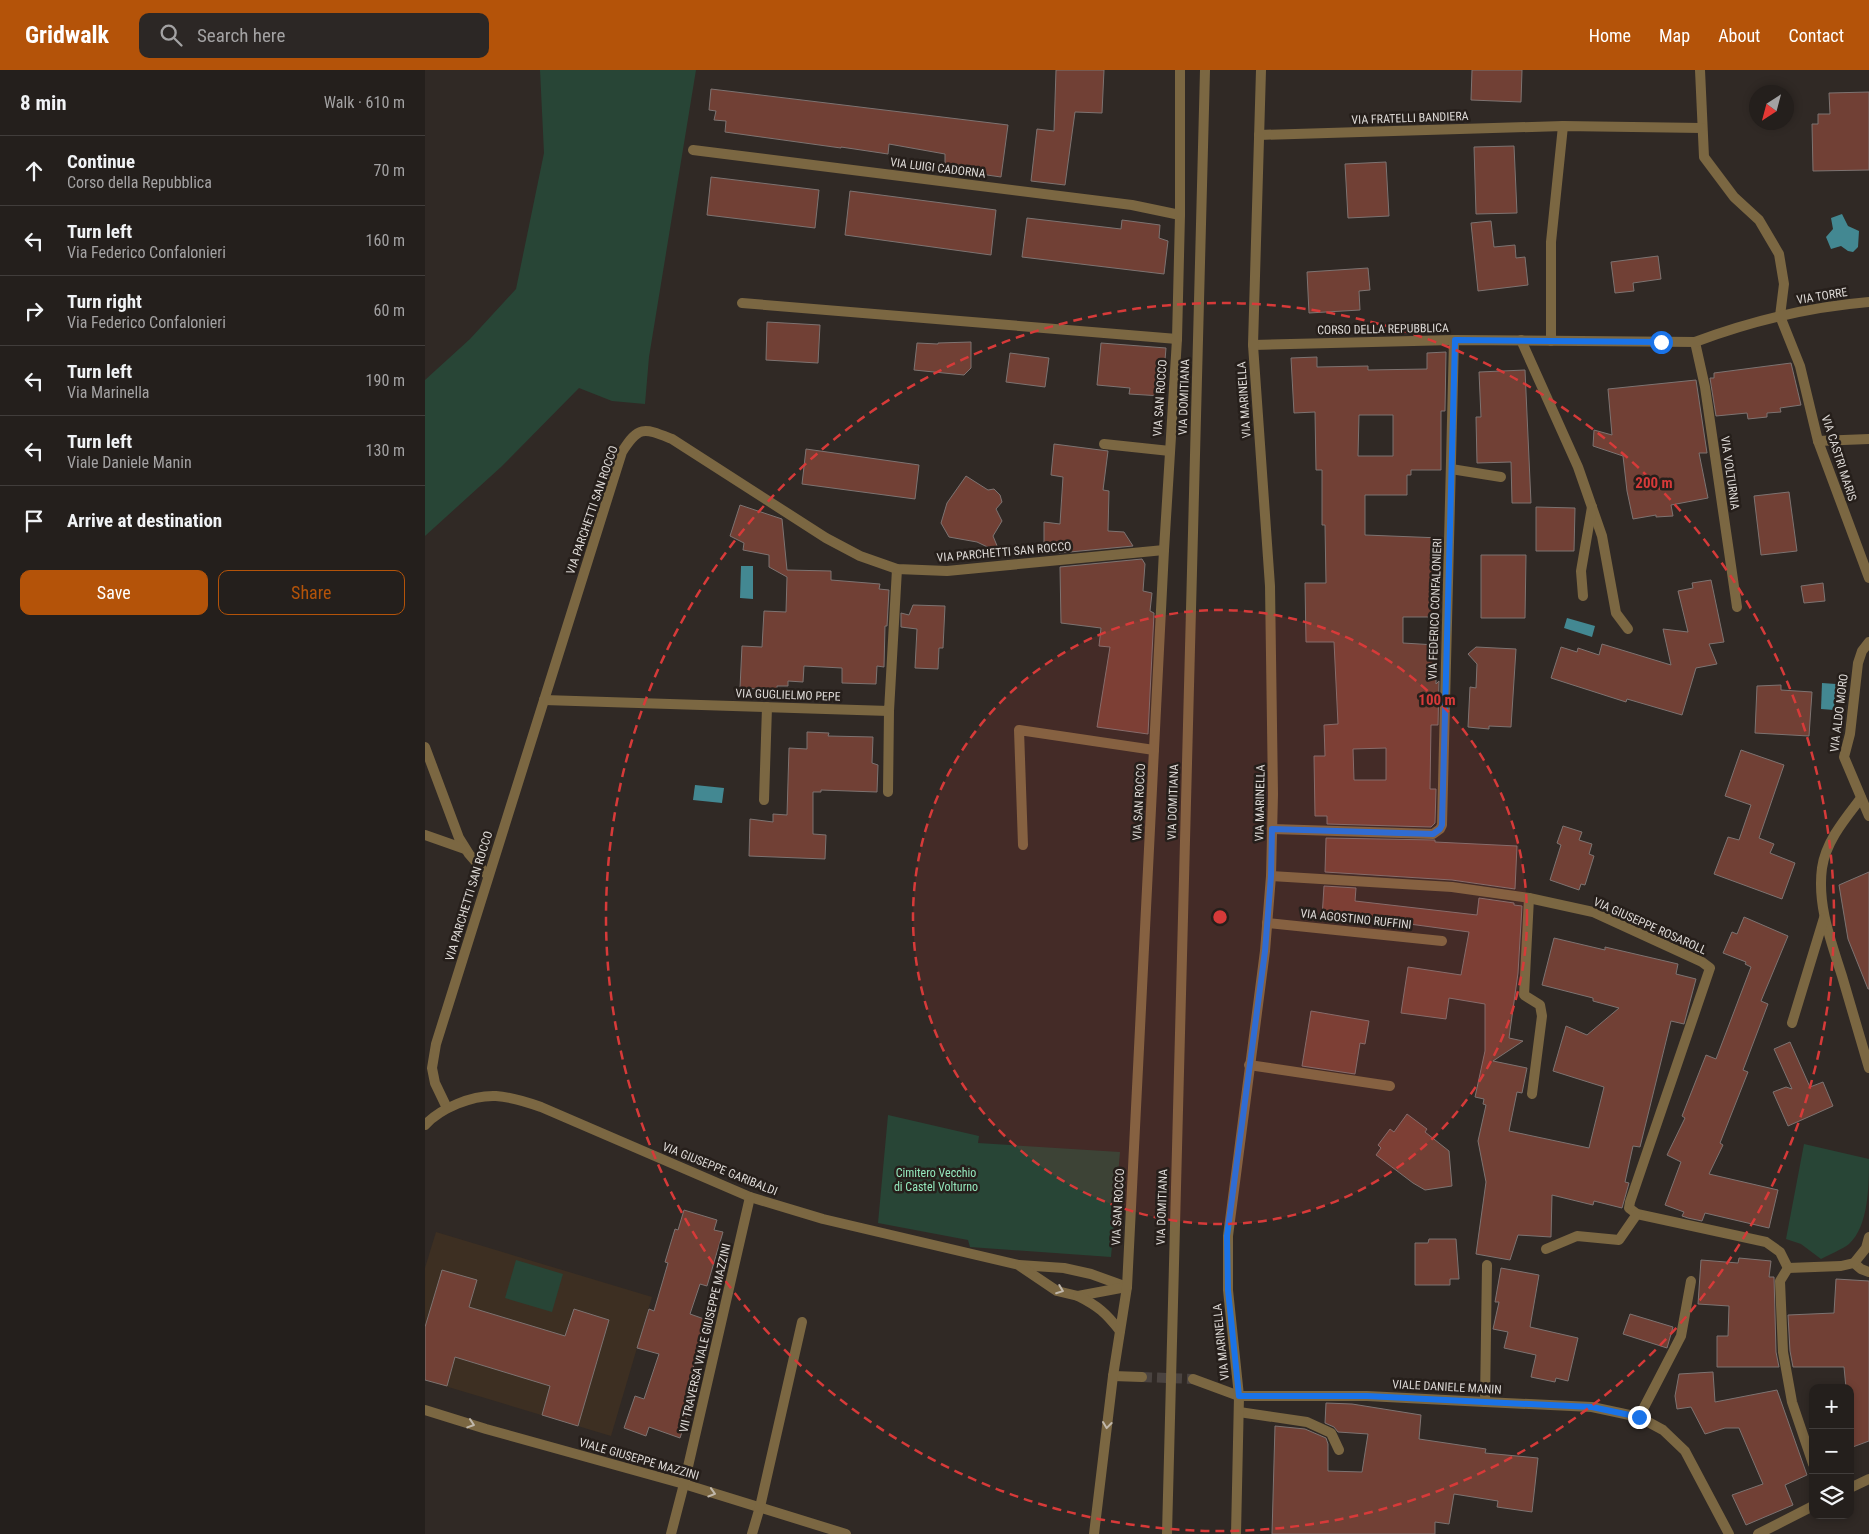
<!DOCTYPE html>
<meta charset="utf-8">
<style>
:root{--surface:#241f1c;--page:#2c2725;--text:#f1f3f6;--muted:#a3a2a3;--line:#413d3b;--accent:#b45309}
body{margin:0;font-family:"Roboto Condensed",sans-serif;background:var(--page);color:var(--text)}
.controls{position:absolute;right:15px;bottom:15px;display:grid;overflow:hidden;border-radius:10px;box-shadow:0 2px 8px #0003}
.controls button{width:45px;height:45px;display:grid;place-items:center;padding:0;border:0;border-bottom:1px solid var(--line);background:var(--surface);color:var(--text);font:25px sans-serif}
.compass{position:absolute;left:1324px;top:15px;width:45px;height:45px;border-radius:50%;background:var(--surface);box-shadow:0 2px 8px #0003;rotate:216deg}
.stop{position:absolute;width:15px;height:15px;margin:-11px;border:4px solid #1a73e8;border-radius:50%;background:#fff}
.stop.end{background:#1a73e8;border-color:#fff;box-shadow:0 1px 5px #0008}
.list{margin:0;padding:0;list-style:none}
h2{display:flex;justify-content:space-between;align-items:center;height:65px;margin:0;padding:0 20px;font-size:21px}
h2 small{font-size:16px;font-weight:400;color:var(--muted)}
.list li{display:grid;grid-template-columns:32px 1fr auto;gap:15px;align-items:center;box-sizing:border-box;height:70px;padding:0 20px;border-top:1px solid var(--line)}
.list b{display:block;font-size:19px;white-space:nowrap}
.list p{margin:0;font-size:16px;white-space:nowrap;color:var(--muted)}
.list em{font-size:16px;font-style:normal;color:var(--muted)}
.actions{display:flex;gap:10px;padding:15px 20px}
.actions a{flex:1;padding:11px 0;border:1px solid var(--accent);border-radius:10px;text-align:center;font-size:18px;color:var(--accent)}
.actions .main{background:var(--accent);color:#fff}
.icon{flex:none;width:28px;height:28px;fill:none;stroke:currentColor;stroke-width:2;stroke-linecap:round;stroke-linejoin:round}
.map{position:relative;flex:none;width:1444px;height:1464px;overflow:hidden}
header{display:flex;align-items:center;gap:30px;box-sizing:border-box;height:70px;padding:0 25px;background:var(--accent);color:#fff}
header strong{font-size:24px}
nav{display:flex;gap:28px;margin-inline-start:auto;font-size:18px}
.search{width:350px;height:45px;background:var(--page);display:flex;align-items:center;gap:12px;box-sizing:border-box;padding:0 18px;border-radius:10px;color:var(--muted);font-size:19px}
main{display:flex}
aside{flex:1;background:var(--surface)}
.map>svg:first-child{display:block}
</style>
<header>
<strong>Gridwalk</strong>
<div class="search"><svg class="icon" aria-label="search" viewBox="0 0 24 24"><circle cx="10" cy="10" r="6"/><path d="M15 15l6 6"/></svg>Search here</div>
<nav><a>Home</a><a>Map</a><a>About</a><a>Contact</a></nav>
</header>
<main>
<aside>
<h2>8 min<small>Walk · 610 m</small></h2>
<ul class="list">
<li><svg class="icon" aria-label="ahead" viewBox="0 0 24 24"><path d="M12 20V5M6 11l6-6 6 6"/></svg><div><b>Continue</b><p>Corso della Repubblica</p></div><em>70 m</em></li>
<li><svg class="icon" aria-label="left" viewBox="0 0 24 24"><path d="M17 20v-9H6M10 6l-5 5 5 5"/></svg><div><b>Turn left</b><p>Via Federico Confalonieri</p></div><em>160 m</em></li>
<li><svg class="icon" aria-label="right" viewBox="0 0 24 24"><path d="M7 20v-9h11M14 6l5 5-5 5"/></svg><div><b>Turn right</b><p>Via Federico Confalonieri</p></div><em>60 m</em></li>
<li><svg class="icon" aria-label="left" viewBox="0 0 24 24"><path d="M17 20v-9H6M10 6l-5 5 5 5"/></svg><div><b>Turn left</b><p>Via Marinella</p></div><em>190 m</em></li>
<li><svg class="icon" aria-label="left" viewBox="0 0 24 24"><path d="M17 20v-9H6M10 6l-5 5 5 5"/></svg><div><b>Turn left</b><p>Viale Daniele Manin</p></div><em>130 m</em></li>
<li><svg class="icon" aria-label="arrive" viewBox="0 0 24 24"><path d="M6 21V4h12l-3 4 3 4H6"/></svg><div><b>Arrive at destination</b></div></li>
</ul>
<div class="actions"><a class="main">Save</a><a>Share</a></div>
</aside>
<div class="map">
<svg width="1444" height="1464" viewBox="0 0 1444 1464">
<rect width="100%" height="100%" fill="#302925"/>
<!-- education -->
<polygon fill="#3d2f22" points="11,1162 227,1227 186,1366 0,1310 0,1198"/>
<!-- green -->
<g fill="#284536">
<polygon points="115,0 271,0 224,287 220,334 187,331 154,318 76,397 0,466 0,310 45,269 91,219 119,83"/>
<polygon points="463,1045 554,1066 553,1073 695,1082 686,1187 545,1177 543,1170 453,1153"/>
<path d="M1379,1074L1444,1089C1444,1114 1444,1156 1424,1174C1416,1180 1405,1184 1396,1189L1376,1174L1361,1169Z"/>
<polygon points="91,1190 138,1204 127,1242 80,1228"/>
</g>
<!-- water -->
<g fill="#438892">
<polygon points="1417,144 1423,156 1434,161 1433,177 1428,182 1423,181 1416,176 1406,179 1401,167 1408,159 1406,148"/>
<polygon points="316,496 328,496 328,529 315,528"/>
<polygon points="1142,548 1170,556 1167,567 1139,558"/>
<polygon points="1397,613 1411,614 1409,640 1396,639"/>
<polygon points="270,715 299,718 297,733 268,730"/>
</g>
<!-- building -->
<g fill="#714035" stroke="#7d7371" fill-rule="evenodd">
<polygon points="631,0 679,0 677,43 650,42 640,115 606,111 612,59 629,61"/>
<polygon points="1047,0 1097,0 1096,32 1046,30"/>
<polygon points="286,19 583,55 576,107 520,99 520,84 464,74 463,84 416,77 416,78 300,62 301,51 289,50 291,41 284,40"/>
<polygon points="1444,22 1444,100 1388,101 1387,54 1393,54 1393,44 1405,44 1404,23"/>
<polygon points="1089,76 1092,143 1051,144 1049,77"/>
<polygon points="961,92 964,146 923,148 920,94"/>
<polygon points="286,107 394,120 390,158 282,145"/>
<polygon points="425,121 571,140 566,185 420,165"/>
<polygon points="602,148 696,159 697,150 735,155 734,168 743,171 739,204 597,187"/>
<polygon points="1066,151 1069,177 1090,175 1091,188 1100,187 1103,215 1053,221 1046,153"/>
<polygon points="1233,186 1236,209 1208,213 1209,221 1190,223 1186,192"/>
<polygon points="943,198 945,220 934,221 935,240 884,243 882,202"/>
<polygon points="342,252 395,255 393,293 341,290"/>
<polygon points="546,272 546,298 539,305 489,300 492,273 513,274 513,273"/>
<polygon points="676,273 741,278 737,326 704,324 705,318 672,315"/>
<path d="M1021,282L1020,341H1016V400H986V405H982V425H940V465L1016,468L1014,507H1011V547H978V573L1011,575V614L1014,611L1013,655H1006L1005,719H1011L1010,753L1006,757L902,754V746H890L889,686H900L899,655L913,654L909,572H881L880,513H901L900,455H897V400H891L890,342L869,343L866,288L892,287V297L943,296V300L1002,299V283ZM934,345H968V386H933ZM961,678V710H929L928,679Z"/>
<polygon points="585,283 624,288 620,317 581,312"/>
<polygon points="1366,293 1376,335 1355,338 1356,342 1342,343 1342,347 1323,349 1322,343 1291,346 1285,308 1289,308 1289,303"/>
<polygon points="1100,300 1106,433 1087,433 1086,392 1052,393 1051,347 1056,347 1054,302"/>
<polygon points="1271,310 1282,383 1274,383 1283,428 1246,435 1248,446 1231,447 1231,445 1208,449 1202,421 1198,386 1168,376 1169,360 1187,365 1183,319"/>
<polygon points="629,374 683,381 678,420 684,421 683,461 699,462 708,476 634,483 634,477 619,479 619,452 635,454 638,407 626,405"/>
<polygon points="381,379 494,395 490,429 377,414"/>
<polygon points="541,406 563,420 569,419 575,425 577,432 571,439 577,451 568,466 575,483 552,472 524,467 516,453 522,433"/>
<polygon points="1364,422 1372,481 1336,485 1329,426"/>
<polygon points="315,435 357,449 362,500 406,501 406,510 455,514 454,519 464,520 462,556 460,556 459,597 452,596 451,614 417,613 417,598 379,596 378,612 363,611 363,616 352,616 352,620 315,618 317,576 337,577 339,541 361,542 362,507 344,497 344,485 318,480 319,473 305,466"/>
<polygon points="1111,437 1150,438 1149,481 1111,481"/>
<polygon points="1056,485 1101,485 1100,548 1056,548"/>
<polygon points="717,489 720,494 718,521 727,523 725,541 729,543 723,664 672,657 685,577 674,576 676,558 636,553 635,497"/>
<polygon points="1286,510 1299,572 1284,574 1292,594 1271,598 1257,645 1202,629 1201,632 1126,608 1136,577 1152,582 1153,578 1174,585 1177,574 1246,595 1238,559 1263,562 1253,521 1268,518 1267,513"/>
<polygon points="1398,513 1400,531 1379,533 1376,516"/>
<polygon points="488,535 520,536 518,578 514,578 513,599 490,598 492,559 476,557 476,543 484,545"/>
<polygon points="1051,577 1091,579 1086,657 1064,656 1064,659 1043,657 1045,617 1051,618 1052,594 1043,584"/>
<polygon points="1356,615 1356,620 1387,622 1384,666 1330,663 1332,616"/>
<polygon points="382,662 404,663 403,666 448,667 447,693 453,695 452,722 396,720 396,722 388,722 388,764 401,765 400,789 324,786 325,749 348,752 348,744 362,745 364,678 382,679"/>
<polygon points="1316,680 1359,695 1334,768 1349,774 1345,783 1370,793 1357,829 1289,804 1303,767 1314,770 1326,735 1300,726"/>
<polygon points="1138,756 1157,762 1154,770 1167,774 1164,784 1169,786 1160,815 1156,814 1154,820 1125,810 1136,775 1132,773"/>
<polygon points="901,768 1010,770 1010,772 1092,776 1090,819 1027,810 900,802"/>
<polygon points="1444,802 1444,919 1443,919 1423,869 1414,815"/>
<polygon points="899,816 931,818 930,831 1052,845 1054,828 1089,833 1089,835 1097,836 1093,903 1084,968 1098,971 1068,991 1102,998 1097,1023 1092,1022 1084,1061 1164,1078 1179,1017 1128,1001 1141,956 1162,965 1194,938 1168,931 1168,928 1117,915 1129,868 1180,880 1180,877 1253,894 1251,904 1271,909 1259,954 1246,951 1215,1077 1208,1076 1200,1112 1204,1113 1197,1138 1169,1131 1168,1135 1127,1125 1126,1167 1093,1165 1085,1190 1051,1184 1061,1112 1053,1071 1061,1035 1058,1034 1059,1029 1050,1027 1060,981 1060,934 1024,928 1021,949 976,943 983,897 1036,905 1044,862 947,849 947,852 897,848"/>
<polygon points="1319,847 1363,866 1336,931 1343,934 1318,1000 1323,1002 1295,1073 1298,1075 1284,1104 1353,1120 1344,1158 1280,1143 1277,1151 1263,1148 1257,1146 1259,1142 1240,1135 1256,1092 1242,1085 1260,1048 1257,1046 1281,985 1291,989 1326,897 1320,894 1321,892 1298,883 1307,862 1312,864"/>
<polygon points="886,941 944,951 940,974 935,973 930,1004 877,996"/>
<polygon points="1365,972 1385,1017 1398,1012 1408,1036 1363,1056 1348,1022 1361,1017 1367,1019 1349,979"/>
<polygon points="982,1044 1002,1059 1000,1062 1024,1081 1027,1116 1000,1120 988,1113 951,1085 956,1078 953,1075 965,1059 969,1062"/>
<polygon points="259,1140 292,1150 289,1160 298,1162 282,1216 275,1214 265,1244 282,1250 261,1322 269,1325 255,1368 224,1357 221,1366 199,1358 210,1326 219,1329 234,1284 212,1278 224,1239 229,1241 243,1193 240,1192 250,1159 253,1160"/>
<polygon points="1004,1169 1031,1169 1034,1209 1025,1209 1025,1215 990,1215 990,1173 1003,1173"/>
<polygon points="1314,1188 1346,1191 1344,1207 1349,1207 1351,1282 1354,1297 1292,1297 1292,1266 1303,1266 1304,1236 1273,1234 1276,1190 1313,1193"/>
<polygon points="1076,1198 1114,1205 1105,1257 1153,1268 1143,1311 1131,1308 1130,1312 1106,1307 1111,1285 1079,1278 1083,1262 1068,1259 1074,1232 1070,1232"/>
<polygon points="17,1200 52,1210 44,1237 140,1266 149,1239 184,1250 153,1356 117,1345 125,1316 30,1287 22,1316 0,1310 0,1257"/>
<polygon points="1411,1209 1444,1211 1444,1371 1425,1378 1425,1318 1421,1318 1419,1297 1368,1297 1365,1281 1363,1245 1409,1243"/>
<polygon points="1205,1244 1248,1257 1242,1278 1198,1264"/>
<polygon points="1288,1302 1290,1332 1352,1320 1382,1405 1360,1415 1368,1435 1321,1455 1307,1425 1338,1414 1314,1358 1300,1358 1280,1364 1266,1337 1252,1339 1250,1326 1254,1304"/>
<polygon points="901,1333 927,1334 996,1345 994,1369 1061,1379 1060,1383 1113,1388 1107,1442 1072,1437 1073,1431 1029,1424 1024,1454 1010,1452 1010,1464 847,1464 850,1356 880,1359 901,1368 903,1374 903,1401 937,1402 943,1364 913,1362 909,1357 900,1353"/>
</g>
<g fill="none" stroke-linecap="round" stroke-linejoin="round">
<!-- minor-tunnel -->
<polyline stroke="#4a4340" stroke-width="10" stroke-dasharray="10 5" stroke-linecap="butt" points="717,1307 768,1309"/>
<!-- service -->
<g stroke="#7b6742" stroke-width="10">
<polyline points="317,233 752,269"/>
<polyline points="1126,271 1126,172 1138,56"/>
</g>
<!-- minor -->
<g stroke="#7b6742" stroke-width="10">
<polyline points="1275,0 1279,87 1309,127 1334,150 1354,184 1359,214 1355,246 1375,296 1393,371 1444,508"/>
<polyline points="834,65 1138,56 1277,58"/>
<polyline points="268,80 707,135 755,145"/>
<polyline points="1096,270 1153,397 1177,466 1191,543 1203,559"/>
<polyline points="1270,272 1280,317 1312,537"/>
<path d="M828,275L1029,270L1270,272C1326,251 1384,237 1444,232"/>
<polyline points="1393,371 1444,369"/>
<polyline points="679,374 745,381"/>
<polyline points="1026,399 1076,407"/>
<polyline points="1158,526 1156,501 1167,437"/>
<polyline points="1444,572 1437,581 1433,593 1425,664 1419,687 1444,746"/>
<polyline points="119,630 464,641 472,499"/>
<polyline points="0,677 34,768 44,784 63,806"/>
<polyline points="463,722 464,641"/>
<path d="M1436,728C1420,749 1401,771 1397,798C1392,835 1406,871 1417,906C1426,937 1435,967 1444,998"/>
<polyline points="339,730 342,637"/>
<polyline points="847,759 1008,764 1015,759 1017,755 1029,270"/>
<polyline points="0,765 40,779"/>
<polyline points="598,775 594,660 729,680"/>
<polyline points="846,806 1027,817 1104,828 1168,842 1277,892 1285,898 1205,1132 1204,1138 1212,1144 1341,1172 1355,1182 1363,1198"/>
<polyline points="1104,828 1099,925 1115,935 1117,946 1107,1024"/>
<polyline points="842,853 1017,871"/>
<polyline points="1367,953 1399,848"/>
<polyline points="824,995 965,1016"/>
<path d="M22,1038L10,1013L7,998L11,974L197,382C214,355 219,358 247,369L401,468L435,486L472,499L522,501L739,480"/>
<path d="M0,1055C16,1038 47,1025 71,1026C86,1027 102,1032 116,1037L325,1127L398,1149L594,1195L639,1198L666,1204L702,1217"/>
<polyline points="1121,1179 1152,1166 1194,1170 1212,1144"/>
<polyline points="1429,1193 1436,1199 1444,1202"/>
<polyline points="595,1196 632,1221 653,1226 701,1217"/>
<polyline points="1363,1198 1355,1211 1358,1282 1367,1332 1388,1394"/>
<polyline points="1363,1198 1416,1196 1429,1193 1441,1178 1444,1167"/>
<path d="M653,1226C673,1236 681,1243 695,1261"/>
<polyline points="688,1306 717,1307"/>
<polyline points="768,1309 814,1326 942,1326 1060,1332 1167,1337 1214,1347 1238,1360 1260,1381 1304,1464"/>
<polyline points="1060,1332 1062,1195"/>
<polyline points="0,1340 61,1359 259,1414 421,1464"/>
<polyline points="814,1342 882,1352 906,1363 914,1380"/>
<polyline points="1214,1347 1256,1266 1266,1211"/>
<polyline points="1425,1418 1444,1409"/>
<polyline points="246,1464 259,1414 325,1127"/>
<polyline points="327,1464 335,1437 377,1252"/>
<polyline points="669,1464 688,1306 702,1217 739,480 752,269 755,145 755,0"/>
<polyline points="811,1464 814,1326 803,1220 803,1166 840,881 846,806 848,724 845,516 828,275 836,0"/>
<polyline points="1333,1464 1388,1436"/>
</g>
<!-- tertiary -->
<polyline stroke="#7b6742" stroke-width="10" points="742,1464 780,0"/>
</g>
<!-- one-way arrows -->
<defs><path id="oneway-chevron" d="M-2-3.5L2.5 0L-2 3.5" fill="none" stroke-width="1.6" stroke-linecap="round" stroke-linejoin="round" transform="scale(1.25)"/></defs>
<g stroke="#c0b7aa">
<use href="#oneway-chevron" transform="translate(635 1220) rotate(21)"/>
<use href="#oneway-chevron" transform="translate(46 1354) rotate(18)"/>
<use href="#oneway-chevron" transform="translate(682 1355) rotate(97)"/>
<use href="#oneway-chevron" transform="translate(287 1423) rotate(17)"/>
</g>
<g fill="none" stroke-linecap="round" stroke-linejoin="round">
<!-- route -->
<polyline stroke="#1a73e8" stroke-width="6" points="1214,1347 1167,1337 1060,1332 942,1326 814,1326 803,1220 802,1166 840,881 846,806 847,759 1008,764 1015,759 1017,755 1030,270 1236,272"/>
</g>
<!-- distance rings -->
<circle cx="795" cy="847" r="307" fill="#d73a39" fill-opacity=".12"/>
<g fill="none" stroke="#d73a39" stroke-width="2.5" stroke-dasharray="9 6">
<circle cx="795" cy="847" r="307"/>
<circle cx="795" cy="847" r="614"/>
</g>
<g text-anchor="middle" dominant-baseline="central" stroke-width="5" stroke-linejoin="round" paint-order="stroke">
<!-- street labels -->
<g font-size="12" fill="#ddd9d6" stroke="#261f1b">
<text transform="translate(985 48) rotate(-2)">VIA FRATELLI BANDIERA</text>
<text transform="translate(513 98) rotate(7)">VIA LUIGI CADORNA</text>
<text transform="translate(1397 226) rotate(-9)">VIA TORRE</text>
<text transform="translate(958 259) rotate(-1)">CORSO DELLA REPUBBLICA</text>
<text transform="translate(759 327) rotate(-88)">VIA DOMITIANA</text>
<text transform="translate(735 328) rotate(-86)">VIA SAN ROCCO</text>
<text transform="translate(819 330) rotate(-94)">VIA MARINELLA</text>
<text transform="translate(1414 388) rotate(72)">VIA CASTRI MARIS</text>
<text transform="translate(1305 403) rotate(82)">VIA VOLTURNIA</text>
<text transform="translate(167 440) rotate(-71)">VIA PARCHETTI SAN ROCCO</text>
<text transform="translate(579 482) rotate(-5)">VIA PARCHETTI SAN ROCCO</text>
<text transform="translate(1010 539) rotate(-88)">VIA FEDERICO CONFALONIERI</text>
<text transform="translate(363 625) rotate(2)">VIA GUGLIELMO PEPE</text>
<text transform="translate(1414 643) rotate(-83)">VIA ALDO MORO</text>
<text transform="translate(714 732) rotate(-87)">VIA SAN ROCCO</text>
<text transform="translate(748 732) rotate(-88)">VIA DOMITIANA</text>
<text transform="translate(835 733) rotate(-89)">VIA MARINELLA</text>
<text transform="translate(44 826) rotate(-73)">VIA PARCHETTI SAN ROCCO</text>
<text transform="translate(931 849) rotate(6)">VIA AGOSTINO RUFFINI</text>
<text transform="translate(1225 856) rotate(24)">VIA GIUSEPPE ROSAROLL</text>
<text transform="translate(295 1099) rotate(22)">VIA GIUSEPPE GARIBALDI</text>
<text transform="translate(693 1137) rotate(-87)">VIA SAN ROCCO</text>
<text transform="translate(737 1137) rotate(-88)">VIA DOMITIANA</text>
<text transform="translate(280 1268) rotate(-77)">VII TRAVERSA VIALE GIUSEPPE MAZZINI</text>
<text transform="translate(796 1272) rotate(-96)">VIA MARINELLA</text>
<text transform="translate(1022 1317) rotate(3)">VIALE DANIELE MANIN</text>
<text transform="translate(214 1389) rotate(16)">VIALE GIUSEPPE MAZZINI</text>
</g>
<!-- park labels -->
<g font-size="12" fill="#94e7bc" stroke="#261f1b">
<text x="511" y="1103">Cimitero Vecchio<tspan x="511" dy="14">di Castel Volturno</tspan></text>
</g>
</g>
<circle cx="795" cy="847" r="8" fill="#d73a39" stroke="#261f1b" stroke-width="2.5"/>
<g font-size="15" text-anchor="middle" font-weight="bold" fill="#d73a39" stroke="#261f1b" stroke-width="5" stroke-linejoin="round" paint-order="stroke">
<text x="1229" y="418">200 m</text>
<text x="1012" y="635">100 m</text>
</g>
</svg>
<div class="controls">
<button>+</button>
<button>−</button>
<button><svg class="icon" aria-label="layers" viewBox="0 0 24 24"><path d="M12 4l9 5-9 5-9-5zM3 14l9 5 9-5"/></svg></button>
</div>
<svg class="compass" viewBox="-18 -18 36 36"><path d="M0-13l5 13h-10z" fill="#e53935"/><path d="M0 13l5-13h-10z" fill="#a3a2a3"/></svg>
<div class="stop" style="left:1236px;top:272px"></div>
<div class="stop end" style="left:1214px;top:1347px"></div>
</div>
</main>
